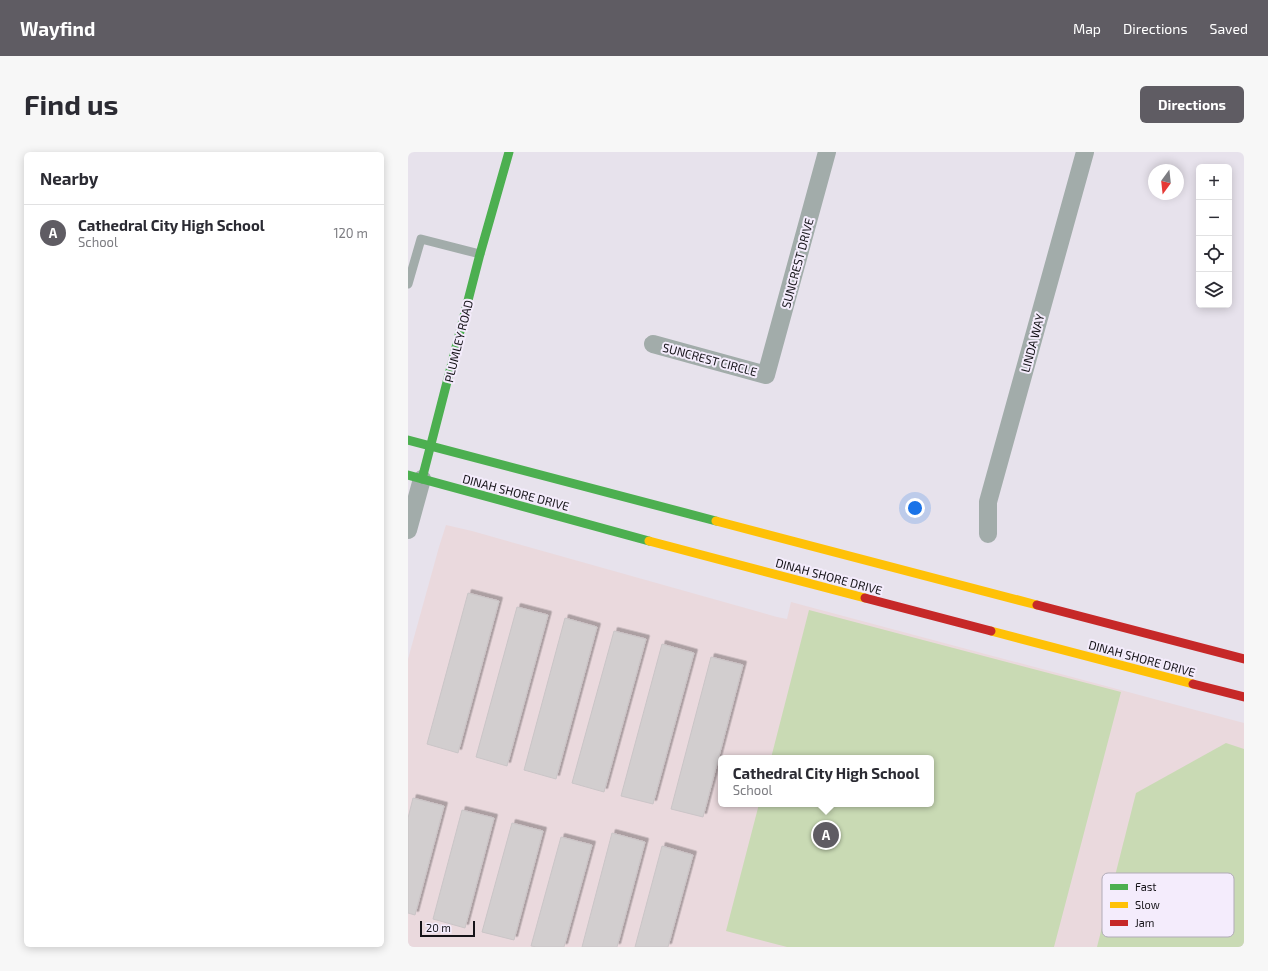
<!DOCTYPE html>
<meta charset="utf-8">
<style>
:root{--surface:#fff;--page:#f7f7f7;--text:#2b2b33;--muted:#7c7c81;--line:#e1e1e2;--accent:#5f5c63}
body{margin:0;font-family:"Exo 2",sans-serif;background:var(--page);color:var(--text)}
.controls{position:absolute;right:12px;top:12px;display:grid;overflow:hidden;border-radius:6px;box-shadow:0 2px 10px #0003}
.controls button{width:36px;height:36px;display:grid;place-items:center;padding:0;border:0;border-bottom:1px solid var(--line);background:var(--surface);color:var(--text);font:20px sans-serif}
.compass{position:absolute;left:740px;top:12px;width:36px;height:36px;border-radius:50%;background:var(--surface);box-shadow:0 2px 10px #0003;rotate:195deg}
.scale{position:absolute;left:12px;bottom:10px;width:55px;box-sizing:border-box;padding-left:4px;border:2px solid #161419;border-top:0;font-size:11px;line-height:14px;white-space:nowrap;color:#161419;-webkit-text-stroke:3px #f4ecfc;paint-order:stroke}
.you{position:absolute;left:507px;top:356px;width:14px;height:14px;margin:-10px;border:3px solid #fff;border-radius:50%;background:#1a73e8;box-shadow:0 0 0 6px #1a73e833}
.badge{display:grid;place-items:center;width:26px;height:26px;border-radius:50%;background:var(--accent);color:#fff;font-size:13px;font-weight:700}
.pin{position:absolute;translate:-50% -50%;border:2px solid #fff;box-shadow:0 1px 4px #0006}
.popup{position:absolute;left:310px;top:603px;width:216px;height:52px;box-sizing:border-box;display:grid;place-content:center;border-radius:6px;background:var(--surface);filter:drop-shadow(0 1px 3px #0005);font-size:13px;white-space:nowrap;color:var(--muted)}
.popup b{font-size:15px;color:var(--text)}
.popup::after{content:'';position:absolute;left:50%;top:100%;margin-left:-8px;border:8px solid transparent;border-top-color:var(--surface)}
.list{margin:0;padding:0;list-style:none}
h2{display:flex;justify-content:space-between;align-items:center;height:52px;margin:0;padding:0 16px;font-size:17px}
h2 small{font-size:13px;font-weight:400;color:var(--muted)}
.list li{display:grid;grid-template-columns:26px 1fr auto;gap:12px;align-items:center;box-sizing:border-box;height:56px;padding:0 16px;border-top:1px solid var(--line)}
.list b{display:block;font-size:15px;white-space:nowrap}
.list p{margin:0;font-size:13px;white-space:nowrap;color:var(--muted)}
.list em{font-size:13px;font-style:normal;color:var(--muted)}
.icon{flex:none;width:22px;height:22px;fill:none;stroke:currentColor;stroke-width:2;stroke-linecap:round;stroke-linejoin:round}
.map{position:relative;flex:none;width:836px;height:795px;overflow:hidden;border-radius:6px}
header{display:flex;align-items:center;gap:24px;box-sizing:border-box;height:56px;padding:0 20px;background:var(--accent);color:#fff}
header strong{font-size:19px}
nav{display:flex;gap:22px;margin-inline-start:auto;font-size:14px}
.intro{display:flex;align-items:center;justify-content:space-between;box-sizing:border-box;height:96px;padding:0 24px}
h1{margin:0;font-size:28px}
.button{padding:10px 18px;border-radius:6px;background:var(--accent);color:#fff;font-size:14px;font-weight:700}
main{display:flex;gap:24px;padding:0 24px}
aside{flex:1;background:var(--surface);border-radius:6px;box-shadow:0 2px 10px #0003}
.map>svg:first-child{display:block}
</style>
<header>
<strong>Wayfind</strong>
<nav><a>Map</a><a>Directions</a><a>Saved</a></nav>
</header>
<div class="intro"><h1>Find us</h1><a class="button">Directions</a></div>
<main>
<aside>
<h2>Nearby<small></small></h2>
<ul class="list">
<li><span class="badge">A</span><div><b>Cathedral City High School</b><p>School</p></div><em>120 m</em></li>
</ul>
</aside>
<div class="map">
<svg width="836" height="795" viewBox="0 0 836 795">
<defs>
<filter id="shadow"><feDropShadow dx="3.5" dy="-3.5" stdDeviation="0" flood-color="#0004"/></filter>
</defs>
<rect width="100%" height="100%" fill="#e7e2ec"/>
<!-- education -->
<path fill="#ead9dd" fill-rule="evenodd" d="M38,373L64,379L369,465L379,467L383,450L836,571V795H0V507L31,395ZM313,606H523V652H313Z"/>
<!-- green -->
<g fill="#c9dab4">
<polygon points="401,458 713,540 646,795 379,795 318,779 351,652 523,652 523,606 363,606"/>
<polygon points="818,591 836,597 836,795 689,795 728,641"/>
</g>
<!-- building -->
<g fill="#d2cecf" stroke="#cac5c7" filter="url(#shadow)">
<polygon points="60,441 91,449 50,601 19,592"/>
<polygon points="109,455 140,463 99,614 68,605"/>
<polygon points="157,466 189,475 148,627 116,618"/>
<polygon points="206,479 238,487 196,640 164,631"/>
<polygon points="254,492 286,501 245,652 213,644"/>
<polygon points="303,505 335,513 295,665 263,657"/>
<polygon points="5,646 36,654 7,763 0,761 0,666"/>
<polygon points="54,658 86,666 57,776 25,767"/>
<polygon points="104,671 135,679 106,788 74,780"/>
<polygon points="204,681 237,690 209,795 174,795"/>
<polygon points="153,685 184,693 156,795 129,795 123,794"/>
<polygon points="254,694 285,703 260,795 227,795"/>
</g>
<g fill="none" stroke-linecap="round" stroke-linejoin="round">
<!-- lane -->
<polyline stroke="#a2acaa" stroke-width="9" points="0,132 13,87 72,102"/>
<!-- street -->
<g stroke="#a2acaa" stroke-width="18">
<polyline points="245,192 358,223 419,0"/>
<polyline points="0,378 14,327"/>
<polyline points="580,382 580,350 677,0"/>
</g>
<!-- fast -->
<g stroke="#4caf50" stroke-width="9">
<polyline points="0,288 308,369"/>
<polyline points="0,323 241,389"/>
<polyline points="14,327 72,102 101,0"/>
</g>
<!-- slow -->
<g stroke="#ffc107" stroke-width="9">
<polyline points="308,369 629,453"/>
<polyline points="241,389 457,446"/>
<polyline points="583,479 785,532"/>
</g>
<!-- jam -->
<g stroke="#c62828" stroke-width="9">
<polyline points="457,446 583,479"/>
<polyline points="629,453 836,507"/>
<polyline points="785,532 836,545"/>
</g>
</g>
<g text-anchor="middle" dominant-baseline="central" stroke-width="4" stroke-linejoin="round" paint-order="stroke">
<!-- street labels -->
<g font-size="12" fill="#161419" stroke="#f4ecfc">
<text transform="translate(389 111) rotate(-75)">SUNCREST DRIVE</text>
<text transform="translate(50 189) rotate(-76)">PLUMLEY ROAD</text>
<text transform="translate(624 191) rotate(-75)">LINDA WAY</text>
<text transform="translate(302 207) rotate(15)">SUNCREST CIRCLE</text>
<text transform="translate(108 340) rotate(15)">DINAH SHORE DRIVE</text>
<text transform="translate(421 424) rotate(15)">DINAH SHORE DRIVE</text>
<text transform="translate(734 506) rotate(15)">DINAH SHORE DRIVE</text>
</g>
</g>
<!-- legend -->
<rect x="694" y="721" width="132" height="64" rx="6" fill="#f4ecfc" stroke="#b1abb8" stroke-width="1"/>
<rect x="702" y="732" width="18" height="6" fill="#4caf50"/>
<rect x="702" y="750" width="18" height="6" fill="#ffc107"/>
<rect x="702" y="768" width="18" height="6" fill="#c62828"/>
<g font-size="11" fill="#161419">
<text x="727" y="739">Fast</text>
<text x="727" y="757">Slow</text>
<text x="727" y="775">Jam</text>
</g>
</svg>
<div class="controls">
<button>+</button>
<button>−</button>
<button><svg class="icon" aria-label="locate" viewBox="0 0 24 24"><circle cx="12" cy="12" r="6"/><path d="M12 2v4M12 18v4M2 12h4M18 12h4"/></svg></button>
<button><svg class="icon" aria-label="layers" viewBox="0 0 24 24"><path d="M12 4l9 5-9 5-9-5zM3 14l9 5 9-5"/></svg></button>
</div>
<svg class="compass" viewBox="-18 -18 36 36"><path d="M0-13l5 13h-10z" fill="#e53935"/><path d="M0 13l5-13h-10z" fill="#7c7c81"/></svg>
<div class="scale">20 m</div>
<div class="you"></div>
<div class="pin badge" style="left:418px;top:683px">A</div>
<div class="popup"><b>Cathedral City High School</b>School</div>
</div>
</main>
